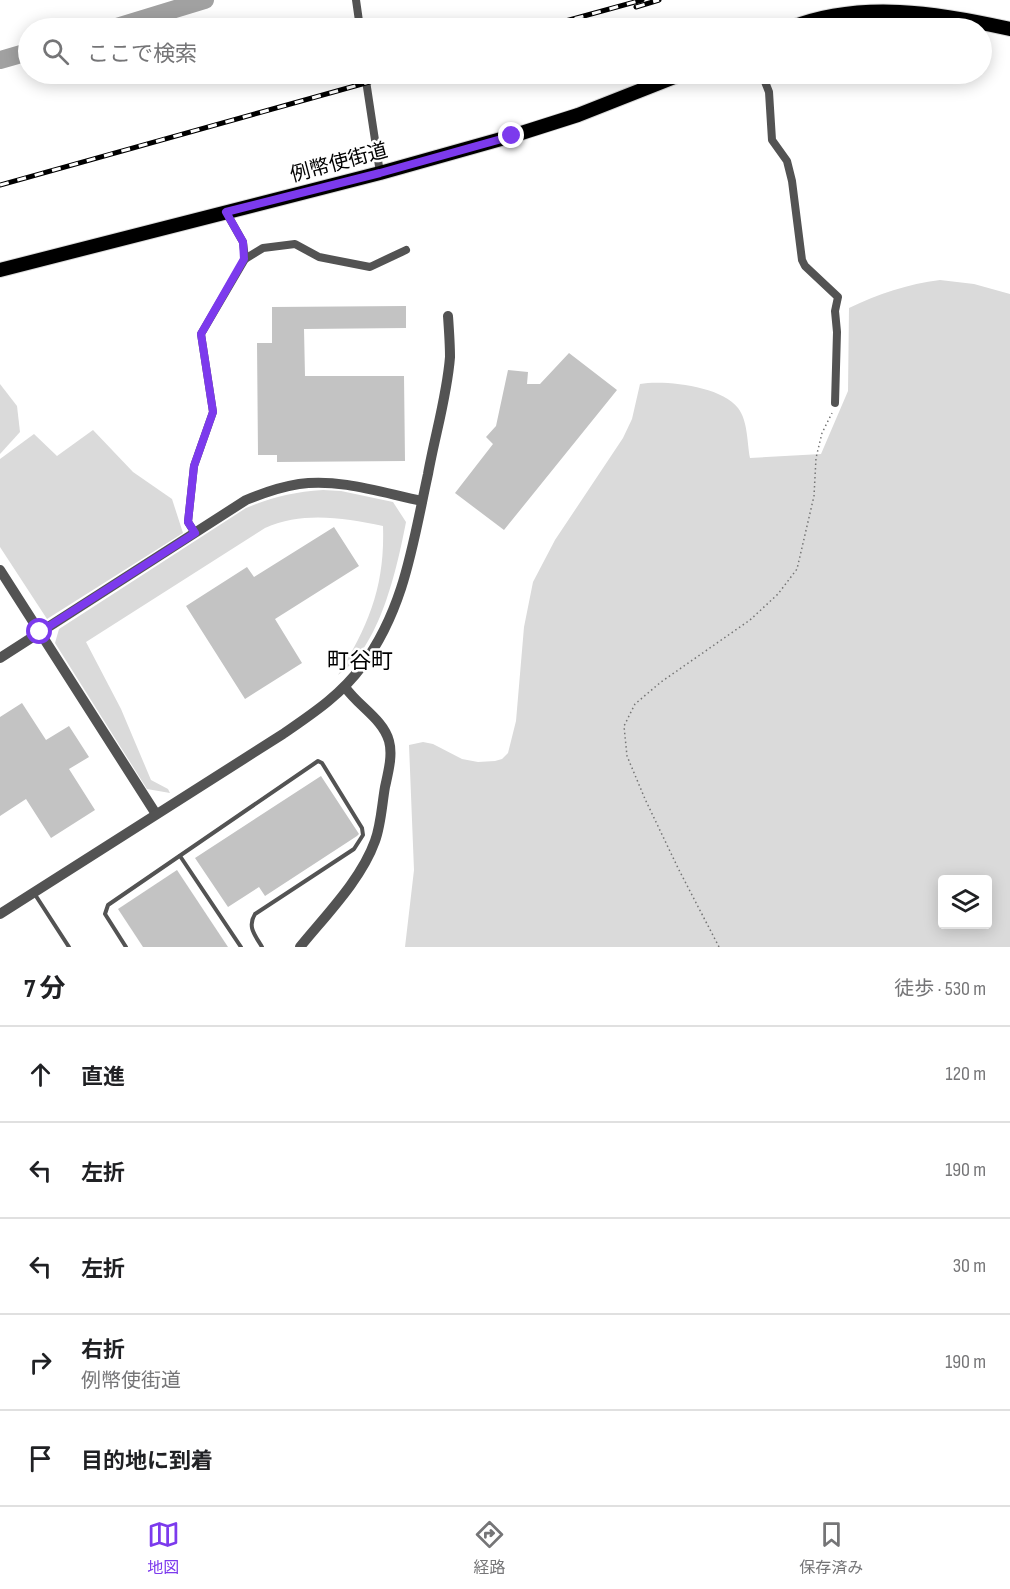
<!DOCTYPE html>
<html lang="ja">
<meta charset="utf-8">
<style>
:root{--surface:#fff;--page:#f2f2f2;--text:#202124;--muted:#757577;--line:#e0e0e0;--accent:#7c3aed}
body{margin:0;font-family:"Sofia Sans Condensed","Noto Sans JP",sans-serif;background:var(--page);color:var(--text)}
.controls{position:absolute;right:18px;bottom:18px;display:grid;overflow:hidden;border-radius:6px;box-shadow:0 3px 15px #0003}
.controls button{width:54px;height:54px;display:grid;place-items:center;padding:0;border:0;border-bottom:2px solid var(--line);background:var(--surface);color:var(--text);font:30px sans-serif}
.stop{position:absolute;width:18px;height:18px;margin:-14px;border:4px solid #7c3aed;border-radius:50%;background:#fff}
.stop.end{background:#7c3aed;border-color:#fff;box-shadow:0 2px 6px #0008}
.list{margin:0;padding:0;list-style:none}
h2{display:flex;justify-content:space-between;align-items:center;height:78px;margin:0;padding:0 24px;font-size:26px}
h2 small{font-size:20px;font-weight:400;color:var(--muted)}
.list li{display:grid;grid-template-columns:39px 1fr auto;gap:18px;align-items:center;box-sizing:border-box;height:96px;padding:0 24px;border-top:2px solid var(--line)}
.list b{display:block;font-size:22px;white-space:nowrap}
.list p{margin:0;font-size:20px;white-space:nowrap;color:var(--muted)}
.list em{font-size:20px;font-style:normal;color:var(--muted)}
.icon{flex:none;width:33px;height:33px;fill:none;stroke:currentColor;stroke-width:2;stroke-linecap:round;stroke-linejoin:round}
.map{position:relative;flex:none;width:1010px;height:947px;overflow:hidden}
.search{position:absolute;background:var(--surface);box-shadow:0 3px 15px #0003;left:18px;right:18px;top:18px;height:66px;display:flex;align-items:center;gap:15px;box-sizing:border-box;padding:0 21px;border-radius:33px;color:var(--muted);font-size:22px}
.sheet{height:558px;background:var(--surface)}
nav{display:flex;justify-content:space-around;align-items:center;box-sizing:border-box;height:84px;border-top:2px solid var(--line);background:var(--surface);font-size:16px;color:var(--muted)}
nav a{display:grid;justify-items:center;gap:3px}
nav .on{color:var(--accent)}
.map>svg:first-child{display:block}
</style>
<div class="map">
<svg width="1010" height="947" viewBox="0 0 1010 947">
<rect width="100%" height="100%" fill="#fff"/>
<!-- green -->
<g fill="#dadada" fill-rule="evenodd">
<path d="M940,280L974,284L1010,294V947H405L414,870L409,745L423,742L433,744L462,759L478,762L495,761L502,759L508,753L516,721L524,627L533,582L555,540L623,438L632,419L640,384C665,380 721,386 738,408C748,421 747,442 750,458L821,454L848,391L849,308C878,294 908,284 940,280ZM988,879V924H942V879Z"/>
<polygon points="0,384 17,406 20,432 0,454"/>
<polygon points="93,430 133,472 172,499 183,533 47,619 0,547 0,459 34,434 57,456"/>
<path d="M323,490L341,491L393,502L406,522C397,568 380,648 338,675C369,625 385,586 383,526C343,518 304,511 265,528L86,642L121,709L151,780L168,789L170,793L147,789L55,643L59,629L246,508C273,497 293,492 323,490Z"/>
</g>
<g fill="none" stroke-linecap="round" stroke-linejoin="round">
<!-- river -->
<g stroke="#a1a1a1" stroke-width="18">
<polyline points="113,28 205,0"/>
<polyline points="0,60 28,52"/>
</g>
</g>
<!-- building -->
<g fill="#c3c3c3">
<polygon points="406,306 406,328 304,329 305,376 404,376 405,461 277,462 277,455 258,455 257,343 272,343 272,307"/>
<polygon points="569,353 617,390 504,530 455,493 493,444 486,437 496,426 508,370 528,372 527,384 540,384"/>
<polygon points="334,527 359,566 275,619 302,663 245,699 186,606 247,567 254,577"/>
<polygon points="22,703 46,740 69,726 89,757 69,769 95,810 51,838 26,799 0,816 0,717"/>
<polygon points="321,776 359,834 357,836 265,896 259,887 228,907 195,858"/>
<polygon points="177,870 228,947 143,947 118,909"/>
</g>
<g fill="none" stroke-linecap="round" stroke-linejoin="round">
<!-- primary casing -->
<g stroke="#dbdbdb" stroke-width="16">
<g id="primary">
<path d="M790,28C860,0 939,13 1010,29"/>
<polyline points="0,270 380,173 512,136 578,115 682,74"/>
</g>
</g>
<!-- path -->
<polyline stroke="#757575" stroke-width="1.5" stroke-dasharray="1.5 3" stroke-linecap="butt" points="719,947 678,868 645,799 627,756 624,726 635,704 661,682 750,620 778,594 797,569 814,496 816,458 822,433 832,413"/>
<!-- service -->
<g stroke="#535353" stroke-width="4">
<polyline points="180,856 241,947"/>
<polyline points="34,893 69,947"/>
<path d="M126,947L105,914L108,905L318,761L322,763L362,828L363,835L354,849L255,914C247,927 255,935 262,947"/>
</g>
<!-- minor -->
<g stroke="#535353" stroke-width="8">
<polyline points="356,0 360,28"/>
<polyline points="365,74 380,173"/>
<polyline points="762,74 769,92 772,140 787,161 792,181 802,260 805,266 838,297 835,311 837,332 835,403"/>
<polyline points="245,259 263,248 295,244 319,257 370,267 406,250"/>
<polyline points="195,533 188,522 194,466 213,412 201,334 245,259 243,242 226,212"/>
</g>
<!-- tertiary -->
<g stroke="#535353" stroke-width="10">
<polyline points="0,570 156,814"/>
<path d="M0,658L246,500C263,493 280,487 299,484C339,478 383,493 422,501"/>
<path d="M0,914L283,734C312,714 341,695 362,666C405,608 413,542 428,474C435,435 447,396 450,357C450,344 449,330 448,316"/>
<path d="M300,947C326,915 361,880 375,841C381,825 382,804 385,787C388,773 393,755 389,741C383,719 358,706 345,687"/>
</g>
<!-- primary -->
<use href="#primary" stroke="#000" stroke-width="14"/>
<!-- rail casing -->
<g stroke="#000" stroke-width="5">
<g id="rail">
<polyline points="636,7 659,0"/>
<polyline points="540,28 642,0"/>
<polyline points="0,185 398,74"/>
</g>
</g>
<!-- rail -->
<use href="#rail" stroke="#fff" stroke-width="3" stroke-dasharray="9" stroke-linecap="butt"/>
</g>
<g fill="none" stroke-linecap="round" stroke-linejoin="round">
<!-- route -->
<polyline stroke="#7c3aed" stroke-width="8" points="40,632 195,533 188,522 194,466 213,412 201,334 244,259 243,242 226,212 380,173 512,136"/>
</g>
<g text-anchor="middle" dominant-baseline="central" stroke-width="5" stroke-linejoin="round" paint-order="stroke">
<!-- street labels -->
<g font-size="20" fill="#000" stroke="#fff">
<text transform="translate(339 163) rotate(-15)">例幣使街道</text>
</g>
<!-- quarter labels -->
<g font-size="22" fill="#000" stroke="#fff">
<text x="360" y="661">町谷町</text>
</g>
</g>
</svg>
<div class="controls">
<button><svg class="icon" aria-label="layers" viewBox="0 0 24 24"><path d="M12 4l9 5-9 5-9-5zM3 14l9 5 9-5"/></svg></button>
</div>
<div class="stop" style="left:40px;top:632px"></div>
<div class="stop end" style="left:512px;top:136px"></div>
<div class="search"><svg class="icon" aria-label="search" viewBox="0 0 24 24"><circle cx="10" cy="10" r="6"/><path d="M15 15l6 6"/></svg>ここで検索</div>
</div>
<section class="sheet">
<h2>7 分<small>徒歩 · 530 m</small></h2>
<ul class="list">
<li><svg class="icon" aria-label="ahead" viewBox="0 0 24 24"><path d="M12 20V5M6 11l6-6 6 6"/></svg><div><b>直進</b></div><em>120 m</em></li>
<li><svg class="icon" aria-label="left" viewBox="0 0 24 24"><path d="M17 20v-9H6M10 6l-5 5 5 5"/></svg><div><b>左折</b></div><em>190 m</em></li>
<li><svg class="icon" aria-label="left" viewBox="0 0 24 24"><path d="M17 20v-9H6M10 6l-5 5 5 5"/></svg><div><b>左折</b></div><em>30 m</em></li>
<li><svg class="icon" aria-label="right" viewBox="0 0 24 24"><path d="M7 20v-9h11M14 6l5 5-5 5"/></svg><div><b>右折</b><p>例幣使街道</p></div><em>190 m</em></li>
<li><svg class="icon" aria-label="arrive" viewBox="0 0 24 24"><path d="M6 21V4h12l-3 4 3 4H6"/></svg><div><b>目的地に到着</b></div></li>
</ul>
</section>
<nav>
<a class="on"><svg class="icon" aria-label="map" viewBox="0 0 24 24"><path d="M3 6l6-2 6 2 6-2v14l-6 2-6-2-6 2zM9 4v14M15 6v14"/></svg>地図</a>
<a><svg class="icon" aria-label="directions" viewBox="0 0 24 24"><path d="M12 3l9 9-9 9-9-9zM9 14v-3h6M13 9l2 2-2 2"/></svg>経路</a>
<a><svg class="icon" aria-label="saved" viewBox="0 0 24 24"><path d="M7 4h10v16l-5-4-5 4z"/></svg>保存済み</a>
</nav>
